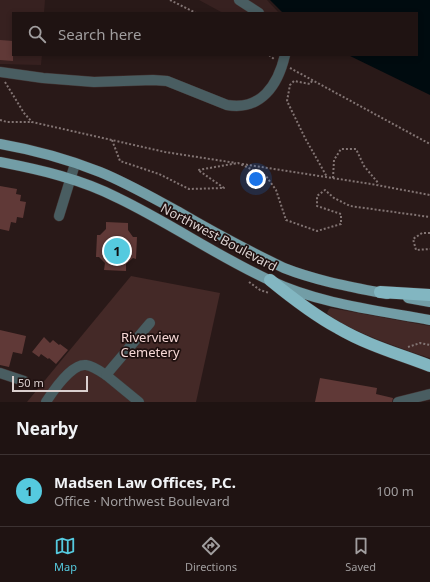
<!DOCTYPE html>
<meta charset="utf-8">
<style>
:root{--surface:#1f1312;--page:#2c2020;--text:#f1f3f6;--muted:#a19e9f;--line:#3c3232;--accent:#55cadf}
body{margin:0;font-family:"Noto Sans",sans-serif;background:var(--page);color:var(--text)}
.scale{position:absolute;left:12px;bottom:10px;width:76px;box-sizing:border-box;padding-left:4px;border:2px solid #dbd0cf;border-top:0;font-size:11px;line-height:14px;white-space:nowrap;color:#dbd0cf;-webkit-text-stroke:3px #1f100f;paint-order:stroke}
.you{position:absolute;left:256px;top:179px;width:14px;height:14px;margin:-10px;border:3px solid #fff;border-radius:50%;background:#1a73e8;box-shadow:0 0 0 6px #1a73e833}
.badge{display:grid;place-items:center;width:26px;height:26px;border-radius:50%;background:var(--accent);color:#111;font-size:13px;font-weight:700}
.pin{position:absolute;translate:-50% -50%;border:2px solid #fff;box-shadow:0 1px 4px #0006}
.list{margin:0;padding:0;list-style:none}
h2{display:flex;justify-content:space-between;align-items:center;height:52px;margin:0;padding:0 16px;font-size:17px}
h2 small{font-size:13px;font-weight:400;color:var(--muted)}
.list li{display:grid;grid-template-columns:26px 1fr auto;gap:12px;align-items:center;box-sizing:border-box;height:72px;padding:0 16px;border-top:1px solid var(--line)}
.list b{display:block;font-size:15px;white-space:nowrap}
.list p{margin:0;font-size:13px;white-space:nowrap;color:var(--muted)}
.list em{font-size:13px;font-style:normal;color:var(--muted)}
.icon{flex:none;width:22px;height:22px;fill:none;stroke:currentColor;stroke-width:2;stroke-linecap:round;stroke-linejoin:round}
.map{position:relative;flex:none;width:430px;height:402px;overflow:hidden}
.search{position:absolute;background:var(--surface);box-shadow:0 2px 6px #0003;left:12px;right:12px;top:12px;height:44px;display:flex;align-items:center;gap:10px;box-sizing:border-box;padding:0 14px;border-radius:0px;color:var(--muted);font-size:15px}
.sheet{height:124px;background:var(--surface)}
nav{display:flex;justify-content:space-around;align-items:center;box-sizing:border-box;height:56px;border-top:1px solid var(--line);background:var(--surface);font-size:11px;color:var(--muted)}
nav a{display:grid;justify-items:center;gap:2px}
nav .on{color:var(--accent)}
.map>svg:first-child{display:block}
</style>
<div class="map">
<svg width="430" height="402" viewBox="0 0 430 402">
<rect width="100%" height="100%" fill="#291918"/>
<!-- built -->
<g fill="#372120">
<polygon points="0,0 45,0 44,13 13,13 13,55 42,55 41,65 0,64"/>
<polygon points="199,0 267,0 279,13 223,13"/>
</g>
<!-- green -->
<g fill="#442927">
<polygon points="131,276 220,293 196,402 27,402"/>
<path d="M331,308L430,326V358C410,352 338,327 327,313L329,309Z"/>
</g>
<!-- water -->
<polygon fill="#000b0f" points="270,0 430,0 430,95 348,55 417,55 417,13 283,13"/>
<!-- building -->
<g fill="#603937">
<polygon points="0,40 13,41 13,61 0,60"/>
<polygon points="0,186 17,189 16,194 21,195 20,201 26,202 23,218 17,217 16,223 11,222 9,231 0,229"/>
<polygon points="106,222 128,223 128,230 133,237 137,237 136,259 133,258 126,264 126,271 104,270 105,263 99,257 96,257 97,235 100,235 106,229"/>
<polygon points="0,330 26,336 22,354 13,352 9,367 0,365"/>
<polygon points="44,337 50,343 53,340 59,345 60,344 68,350 56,364 49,358 48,359 41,354 39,357 32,352"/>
<polygon points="320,378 377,388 376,394 393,398 392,402 315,402"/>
</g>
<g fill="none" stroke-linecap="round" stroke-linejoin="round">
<!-- minor casing -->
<g stroke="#423332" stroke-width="11">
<g id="minor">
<polyline points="239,0 259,13"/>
<path d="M0,72L43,78L94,82L153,80L167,81L227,105C261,111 278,85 285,55"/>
<polyline points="59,216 75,164"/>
<polyline points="0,373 24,381"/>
<path d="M46,402C53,391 72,363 86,365C93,366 100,371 106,375"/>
<polyline points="139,402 106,375 150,323"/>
<polyline points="398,402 430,394"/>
</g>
</g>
<!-- major casing -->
<g stroke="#423332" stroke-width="11">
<g id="major">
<path d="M0,144C34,150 67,159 100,172C127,183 153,198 179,212C213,232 249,251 284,268C317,281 352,287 387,294"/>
<path d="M0,162C41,170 81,179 118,198C170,223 217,256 269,280C319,304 376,310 430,320"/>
<polyline points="408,298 430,302"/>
</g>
</g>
<!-- highway casing -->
<g stroke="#423332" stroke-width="13">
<g id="highway">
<path d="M270,280C292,298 314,315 338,328C367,345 399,354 430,366"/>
<polyline points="380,292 430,295"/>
</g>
</g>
<!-- path -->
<g stroke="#827473" stroke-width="2" stroke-dasharray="2 2" stroke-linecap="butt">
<polyline points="170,0 196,13"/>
<polyline points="269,55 274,59"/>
<polyline points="290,68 430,144"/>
<polyline points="312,81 310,84 294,81 290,85 287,101 305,138 327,177"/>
<polyline points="5,82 24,113 32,122 165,152 236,163"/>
<polyline points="0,120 7,122 32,122"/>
<polyline points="112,140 120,161 159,174 189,189 224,188 198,170 238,163 266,176 276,190 286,220 317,231 341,224 341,214 317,206 317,196 325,190 334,198 350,206 430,217"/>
<polyline points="242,164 371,184 430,195"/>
<polyline points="333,178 334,160 341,149 356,149 364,166 379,184"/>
<polyline points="430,233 422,233 413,239 416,250 430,249"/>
<polyline points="249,282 260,290 269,293"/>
<polyline points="408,347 420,343 430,345"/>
</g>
<!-- minor -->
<use href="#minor" stroke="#495d61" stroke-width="10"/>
<!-- major -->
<use href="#major" stroke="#729da6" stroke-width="10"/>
<!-- highway -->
<use href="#highway" stroke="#82b6c1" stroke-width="12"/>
</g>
<g text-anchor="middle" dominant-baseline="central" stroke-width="3.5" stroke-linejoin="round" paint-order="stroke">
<!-- street labels -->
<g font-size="13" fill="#dbd0cf" stroke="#1f100f">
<text transform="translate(219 237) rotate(28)">Northwest Boulevard</text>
</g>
<!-- park labels -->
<g font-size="13" fill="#f7d8d6" stroke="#1f100f">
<text x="150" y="337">Riverview<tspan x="150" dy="15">Cemetery</tspan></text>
</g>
</g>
</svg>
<div class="scale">50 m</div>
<div class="you"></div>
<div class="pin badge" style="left:117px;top:251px">1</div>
<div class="search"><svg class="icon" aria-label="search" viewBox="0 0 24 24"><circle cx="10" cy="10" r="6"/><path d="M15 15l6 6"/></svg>Search here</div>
</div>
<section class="sheet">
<h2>Nearby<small></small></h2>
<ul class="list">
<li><span class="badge">1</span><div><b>Madsen Law Offices, P.C.</b><p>Office · Northwest Boulevard</p></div><em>100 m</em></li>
</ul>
</section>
<nav>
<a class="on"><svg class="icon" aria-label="map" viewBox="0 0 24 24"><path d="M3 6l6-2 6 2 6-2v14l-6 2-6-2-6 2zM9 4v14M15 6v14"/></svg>Map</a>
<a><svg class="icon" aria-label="directions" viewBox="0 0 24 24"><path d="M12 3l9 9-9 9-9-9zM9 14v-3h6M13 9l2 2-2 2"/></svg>Directions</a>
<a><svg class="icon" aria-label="saved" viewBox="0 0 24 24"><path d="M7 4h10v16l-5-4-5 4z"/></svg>Saved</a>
</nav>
